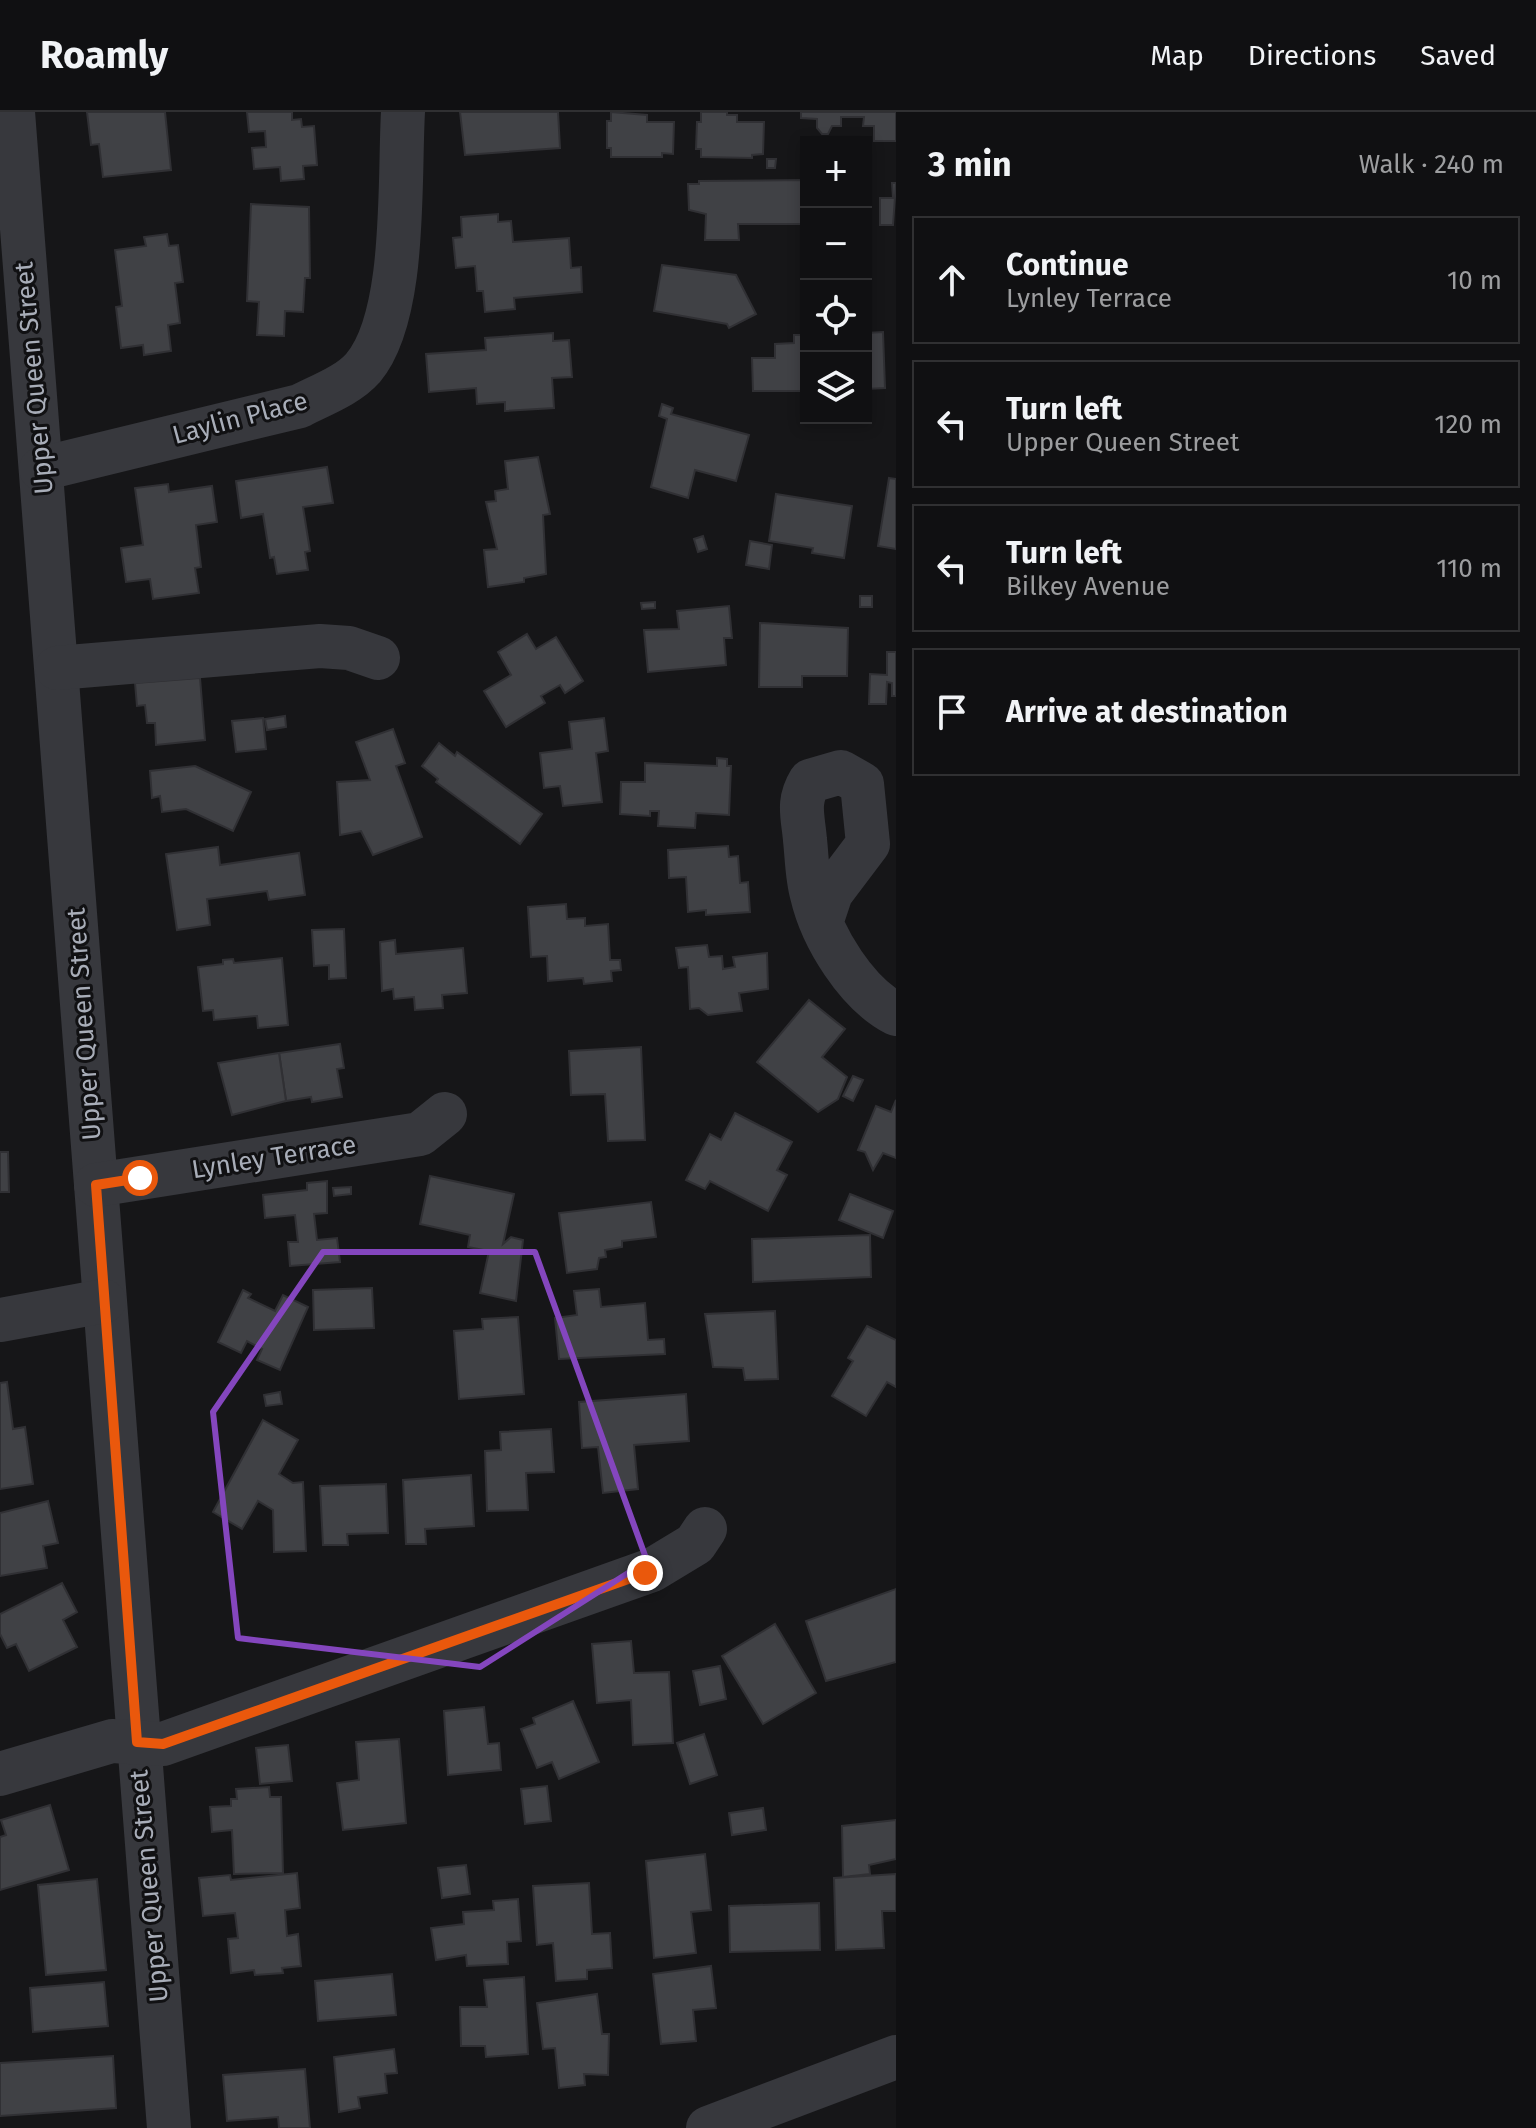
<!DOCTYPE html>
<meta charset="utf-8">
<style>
:root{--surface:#101012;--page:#19191b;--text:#f1f3f6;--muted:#9c9d9f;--line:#303032}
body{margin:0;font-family:"Fira Sans",sans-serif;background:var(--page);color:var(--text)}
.controls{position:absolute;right:24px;top:24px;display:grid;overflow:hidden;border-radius:0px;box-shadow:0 4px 12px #0003}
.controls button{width:72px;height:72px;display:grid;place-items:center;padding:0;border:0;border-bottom:2px solid var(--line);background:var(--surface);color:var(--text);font:40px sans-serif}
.stop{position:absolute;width:24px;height:24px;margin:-18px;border:6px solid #ea580c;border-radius:50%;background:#fff}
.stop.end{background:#ea580c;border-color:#fff;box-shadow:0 2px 8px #0008}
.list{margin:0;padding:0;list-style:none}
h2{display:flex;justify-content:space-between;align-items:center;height:104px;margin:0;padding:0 32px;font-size:34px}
h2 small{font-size:26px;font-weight:400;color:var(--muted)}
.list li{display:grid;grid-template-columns:52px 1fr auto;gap:24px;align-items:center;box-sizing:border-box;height:128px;margin:0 16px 16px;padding:0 16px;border:2px solid var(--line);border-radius:0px}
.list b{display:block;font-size:30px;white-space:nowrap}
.list p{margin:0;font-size:26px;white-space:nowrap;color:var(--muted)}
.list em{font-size:26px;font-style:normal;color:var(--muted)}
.icon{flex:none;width:44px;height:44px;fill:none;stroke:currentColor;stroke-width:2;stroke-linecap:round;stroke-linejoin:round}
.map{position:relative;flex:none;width:896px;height:2016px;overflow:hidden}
header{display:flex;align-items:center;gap:48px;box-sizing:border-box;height:112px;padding:0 40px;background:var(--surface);border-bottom:2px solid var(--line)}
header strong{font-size:38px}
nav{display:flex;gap:44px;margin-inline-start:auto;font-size:28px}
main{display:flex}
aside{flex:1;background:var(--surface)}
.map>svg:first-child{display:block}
</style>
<header>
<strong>Roamly</strong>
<nav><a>Map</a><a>Directions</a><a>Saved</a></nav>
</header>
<main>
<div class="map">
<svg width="896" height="2016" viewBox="0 0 896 2016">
<rect width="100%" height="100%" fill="#161618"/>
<!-- building -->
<g fill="#404145" stroke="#303034" stroke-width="2">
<polygon points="87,0 165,0 171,58 103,65 99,32 91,33"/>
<polygon points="247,0 292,0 292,8 301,7 302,15 314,14 317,53 303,54 304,67 281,69 280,55 254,57 252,36 266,35 265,19 249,20"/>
<polygon points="460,0 558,0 560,36 465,43"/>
<polygon points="611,0 647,3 647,10 674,10 673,42 662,41 662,45 611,45 611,36 607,36 607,9 611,9"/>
<polygon points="701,0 727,0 727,3 737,3 737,10 764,10 763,42 752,43 752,46 701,45 701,37 696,37 697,10 701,10"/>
<polygon points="801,0 896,0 896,29 874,29 874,14 863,14 864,5 841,5 841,14 832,14 828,22 822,22 817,16 817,7 801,6"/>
<polygon points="767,47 776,47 775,56 767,56"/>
<polygon points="806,68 806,112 738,112 739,128 705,128 706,102 689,98 688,72 699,72 699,69"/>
<polygon points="892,71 896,71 893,113 880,113 880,86 893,86"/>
<polygon points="251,92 309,95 310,166 305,166 303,200 285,199 284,224 257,223 259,190 247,189"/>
<polygon points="498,102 498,110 511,109 513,130 569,126 571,156 581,155 582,180 514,186 515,197 485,200 483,179 477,179 475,154 456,156 453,126 462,125 461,105"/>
<polygon points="167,122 169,134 178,133 183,170 175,171 180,211 168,213 171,239 144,243 143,233 121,236 116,195 122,194 115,138 146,134 144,125"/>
<polygon points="662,153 736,163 756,202 729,216 727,212 654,199"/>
<polygon points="883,220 885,276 866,277 866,221"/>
<polygon points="553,221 553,229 569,228 572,265 552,266 554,296 505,299 505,290 477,292 476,276 429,280 426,242 486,238 485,226"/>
<polygon points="794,223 806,223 806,279 753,279 752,246 775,246 775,232 794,231"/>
<polygon points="662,292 673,296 671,302 749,323 736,369 695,358 688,386 651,375 667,307 659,304"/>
<polygon points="538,345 550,402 543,403 546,462 524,466 524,470 488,475 484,438 497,437 486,390 496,389 495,379 508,377 505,349"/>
<polygon points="327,355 333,391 303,395 310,439 305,440 308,458 277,462 274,445 270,446 263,402 241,406 236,369"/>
<polygon points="889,366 896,367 896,437 878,434"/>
<polygon points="168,372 169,380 212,374 217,410 196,413 201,455 195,456 199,481 153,487 150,467 126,470 121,436 143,433 135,376"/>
<polygon points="776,382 852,394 844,446 812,441 813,436 769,429"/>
<polygon points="703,424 707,437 698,440 694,427"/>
<polygon points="750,429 772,433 769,457 746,453"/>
<rect x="860" y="484" width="12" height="11"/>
<polygon points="655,490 655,496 642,497 641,491"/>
<polygon points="729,494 732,526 724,526 726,553 648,560 644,518 679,517 677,499"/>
<polygon points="760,511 848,516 847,564 802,564 802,575 759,575"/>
<polygon points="527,522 536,537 556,525 583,569 565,581 560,573 541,584 545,591 506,615 484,579 511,563 498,540"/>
<polygon points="887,540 896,540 896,584 892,584 892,571 887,570 886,592 869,592 870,562 887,563"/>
<polygon points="200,566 205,628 156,633 155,611 147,611 145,593 137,594 135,571"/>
<polygon points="285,604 286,615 267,618 265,607"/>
<polygon points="263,606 266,637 236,640 232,609"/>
<polygon points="604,606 608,639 596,641 602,690 563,694 560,674 544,676 540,641 572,637 569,610"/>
<polygon points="393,617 405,651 396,654 422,725 373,743 361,719 340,723 337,670 370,668 356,630"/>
<polygon points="439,631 455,644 457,640 542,702 520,732 436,670 438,667 422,654"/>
<polygon points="717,646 727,647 727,654 731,654 729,703 696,701 695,716 658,714 659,699 650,699 650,704 620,702 621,670 645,670 645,651 717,654"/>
<polygon points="195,654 251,680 233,719 186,697 162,700 160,684 152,686 150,659"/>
<polygon points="728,734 729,745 738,744 740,771 748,770 750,800 706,803 706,798 688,800 686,765 669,766 668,738"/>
<polygon points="218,735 220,753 299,741 305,783 269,788 267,779 207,787 210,813 177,818 166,742"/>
<polygon points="566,792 567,807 585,806 585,814 608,812 610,848 620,848 621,858 611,859 612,869 584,872 583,866 548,869 547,844 531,845 528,795"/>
<polygon points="344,817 346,866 329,867 329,853 314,854 312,818"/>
<polygon points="395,828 396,842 463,836 467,881 442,883 443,896 415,898 414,885 394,887 393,877 382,879 380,830"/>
<polygon points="707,833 709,845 722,844 723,857 735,855 733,845 767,841 768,877 739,881 742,899 708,903 699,896 690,897 688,855 679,856 676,836"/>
<polygon points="282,846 288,913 258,916 257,904 214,908 213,898 203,899 198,855 223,852 223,848 233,847 234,851"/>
<polygon points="809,888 845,917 822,945 847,965 838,987 818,1000 757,950"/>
<polygon points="340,932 344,956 337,957 342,985 312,990 311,985 286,989 279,941"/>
<polygon points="641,935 645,1028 608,1029 605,982 571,983 569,939"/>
<polygon points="279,941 286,989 232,1003 218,951"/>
<polygon points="853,964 863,968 853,989 843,984"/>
<polygon points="896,988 896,1046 883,1041 873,1058 865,1040 858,1038 876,994 891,1000"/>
<polygon points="735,1001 792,1030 777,1058 787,1063 768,1099 710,1069 705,1077 686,1068 710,1022 721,1028"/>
<polygon points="0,1040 8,1040 9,1080 0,1080"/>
<polygon points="430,1064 514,1082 503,1132 511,1125 523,1128 516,1189 480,1181 489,1139 468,1135 470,1123 420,1112"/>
<polygon points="327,1069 327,1101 314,1102 317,1128 337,1126 340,1150 290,1154 288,1130 298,1130 295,1103 265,1106 263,1083 307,1078 307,1071"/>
<polygon points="351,1075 351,1082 334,1084 333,1076"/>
<polygon points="850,1082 893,1099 883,1126 839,1108"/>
<polygon points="651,1090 656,1125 622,1129 622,1135 605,1138 606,1145 599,1146 597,1157 567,1161 559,1101"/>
<polygon points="870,1123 871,1165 753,1170 752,1127"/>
<polygon points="372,1176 374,1216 314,1218 313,1178"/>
<polygon points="599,1177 601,1195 645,1191 648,1228 664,1227 665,1242 559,1247 555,1206 577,1203 574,1179"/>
<polygon points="243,1178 251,1182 248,1186 275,1199 283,1183 308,1195 280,1258 257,1248 262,1237 247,1229 241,1241 218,1230"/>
<polygon points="775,1199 778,1267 745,1268 743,1256 713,1255 705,1202"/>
<polygon points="518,1205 524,1282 459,1287 454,1219 483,1217 482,1207"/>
<polygon points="867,1214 896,1228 896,1275 887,1270 866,1304 832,1284 853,1249 848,1246"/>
<polygon points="7,1270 13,1317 25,1315 33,1372 0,1377 0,1271"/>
<polygon points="280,1280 282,1292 266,1294 264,1283"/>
<polygon points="686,1282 689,1329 634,1333 638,1377 603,1381 598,1335 582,1336 579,1290"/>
<polygon points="263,1308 298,1328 279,1362 293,1371 303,1370 306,1439 274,1440 273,1398 258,1389 242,1417 213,1400"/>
<polygon points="551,1317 554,1360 526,1361 528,1398 487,1399 485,1339 501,1338 500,1320"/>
<polygon points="471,1363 474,1414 425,1417 426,1432 406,1432 403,1368"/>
<polygon points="386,1372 388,1421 347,1422 348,1433 323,1433 320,1374"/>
<polygon points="48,1389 58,1431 43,1434 47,1456 0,1464 0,1401"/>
<polygon points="62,1471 77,1500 63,1508 77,1535 29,1559 16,1532 7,1536 0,1522 0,1502"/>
<polygon points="896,1477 896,1550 826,1569 806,1509"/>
<polygon points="775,1512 816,1581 763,1612 722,1544"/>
<polygon points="631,1529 634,1561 669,1560 673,1631 633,1633 631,1588 597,1591 592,1532"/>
<polygon points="720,1554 726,1587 700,1593 693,1559"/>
<polygon points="573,1589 599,1650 559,1667 552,1650 537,1656 521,1617 535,1612 533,1606"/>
<polygon points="484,1595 488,1632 499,1631 501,1658 448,1663 444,1599"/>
<polygon points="704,1622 717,1663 690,1672 677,1631"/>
<polygon points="399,1627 406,1711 343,1718 337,1671 359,1668 356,1630"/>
<polygon points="288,1633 292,1669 260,1672 256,1636"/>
<polygon points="547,1674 551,1709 525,1712 521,1677"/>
<polygon points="269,1675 270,1685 281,1685 283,1761 234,1762 232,1718 212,1720 210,1695 231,1694 231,1687 237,1687 236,1677"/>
<polygon points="50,1693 69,1758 0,1778 0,1725 6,1723 1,1708"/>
<polygon points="763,1696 766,1718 732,1723 729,1701"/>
<polygon points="896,1708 896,1747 869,1753 870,1762 843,1765 842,1714"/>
<polygon points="705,1742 711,1798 691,1800 696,1841 654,1846 646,1749"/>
<polygon points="466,1753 470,1782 442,1786 438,1756"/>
<polygon points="297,1761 300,1796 285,1798 287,1824 298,1822 301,1854 282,1856 283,1861 255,1863 254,1858 231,1861 228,1827 238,1826 235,1801 203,1804 199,1766 230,1763 231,1768"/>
<polygon points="896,1762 896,1799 882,1799 884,1836 836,1838 834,1766"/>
<polygon points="97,1767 106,1858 46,1863 38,1773"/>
<polygon points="589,1771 592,1822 610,1821 612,1856 587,1858 587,1867 556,1869 553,1831 537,1833 533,1774"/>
<polygon points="518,1787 521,1829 507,1830 508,1852 467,1854 466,1843 436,1848 431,1816 464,1812 463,1800 494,1798 493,1789"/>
<polygon points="819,1791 820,1838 730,1840 729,1794"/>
<polygon points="711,1854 716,1896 693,1898 696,1929 661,1932 653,1862"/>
<polygon points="392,1862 396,1903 318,1909 315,1869"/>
<polygon points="524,1865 528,1942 486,1945 485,1934 461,1934 460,1895 487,1895 484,1868"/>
<polygon points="104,1870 108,1914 33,1920 30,1876"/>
<polygon points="597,1882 602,1922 609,1922 608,1963 584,1962 585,1973 559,1976 555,1936 543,1937 537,1891"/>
<polygon points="394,1937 397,1961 385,1962 387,1981 358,1985 360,1996 339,2000 334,1945"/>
<polygon points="113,1944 116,1996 0,2004 0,1951"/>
<polygon points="305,1957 310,2016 279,2016 278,2005 227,2009 223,1963"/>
</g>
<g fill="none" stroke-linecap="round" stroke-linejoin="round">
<!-- minor -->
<g stroke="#37383d" stroke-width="44">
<polyline points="13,0 169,2016"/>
<path d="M41,357L300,294C321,283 347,274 363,256C407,204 399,68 403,0"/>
<polyline points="57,556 320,534 349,536 378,546"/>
<path d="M822,808L831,781L868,732L862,672L841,660L810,669C797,690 803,704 805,728C807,746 807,766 812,783C822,826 857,882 896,902"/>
<polyline points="96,1073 420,1022 445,1002"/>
<polyline points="0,1208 104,1189"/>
<polyline points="0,1662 112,1629 163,1632 652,1458 695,1432 705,1417"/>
<polyline points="708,2016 896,1945"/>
</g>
</g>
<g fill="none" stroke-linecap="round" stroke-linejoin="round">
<!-- route -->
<polyline stroke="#ea580c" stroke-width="10" points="140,1066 96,1073 137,1630 163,1632 645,1461"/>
</g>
<!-- marked area -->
<path fill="none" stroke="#8446be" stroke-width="6" stroke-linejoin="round" d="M323,1140H535L647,1449L480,1555L238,1526L213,1300Z"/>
<g text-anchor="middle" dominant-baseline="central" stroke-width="6" stroke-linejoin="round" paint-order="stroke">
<!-- street labels -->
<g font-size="26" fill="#a8adb8" stroke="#111113">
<text transform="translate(34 266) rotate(-95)">Upper Queen Street</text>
<text transform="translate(240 306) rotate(-15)">Laylin Place</text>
<text transform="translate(84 912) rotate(-94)">Upper Queen Street</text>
<text transform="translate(274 1045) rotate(-9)">Lynley Terrace</text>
<text transform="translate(149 1774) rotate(-95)">Upper Queen Street</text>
</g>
</g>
</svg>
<div class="controls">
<button>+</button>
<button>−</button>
<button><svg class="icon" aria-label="locate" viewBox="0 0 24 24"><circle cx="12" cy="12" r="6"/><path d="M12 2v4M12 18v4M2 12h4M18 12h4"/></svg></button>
<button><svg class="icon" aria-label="layers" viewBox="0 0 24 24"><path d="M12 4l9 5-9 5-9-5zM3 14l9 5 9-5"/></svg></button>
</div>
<div class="stop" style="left:140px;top:1066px"></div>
<div class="stop end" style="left:645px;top:1461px"></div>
</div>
<aside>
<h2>3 min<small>Walk · 240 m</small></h2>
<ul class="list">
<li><svg class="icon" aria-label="ahead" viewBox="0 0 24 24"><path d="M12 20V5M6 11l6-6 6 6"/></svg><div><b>Continue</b><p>Lynley Terrace</p></div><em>10 m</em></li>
<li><svg class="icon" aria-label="left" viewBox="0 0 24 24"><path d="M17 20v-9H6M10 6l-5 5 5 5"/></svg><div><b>Turn left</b><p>Upper Queen Street</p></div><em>120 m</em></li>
<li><svg class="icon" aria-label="left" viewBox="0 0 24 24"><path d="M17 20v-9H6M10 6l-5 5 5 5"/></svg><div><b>Turn left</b><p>Bilkey Avenue</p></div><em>110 m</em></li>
<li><svg class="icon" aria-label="arrive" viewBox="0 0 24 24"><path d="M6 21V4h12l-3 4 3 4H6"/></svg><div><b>Arrive at destination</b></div></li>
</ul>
</aside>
</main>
